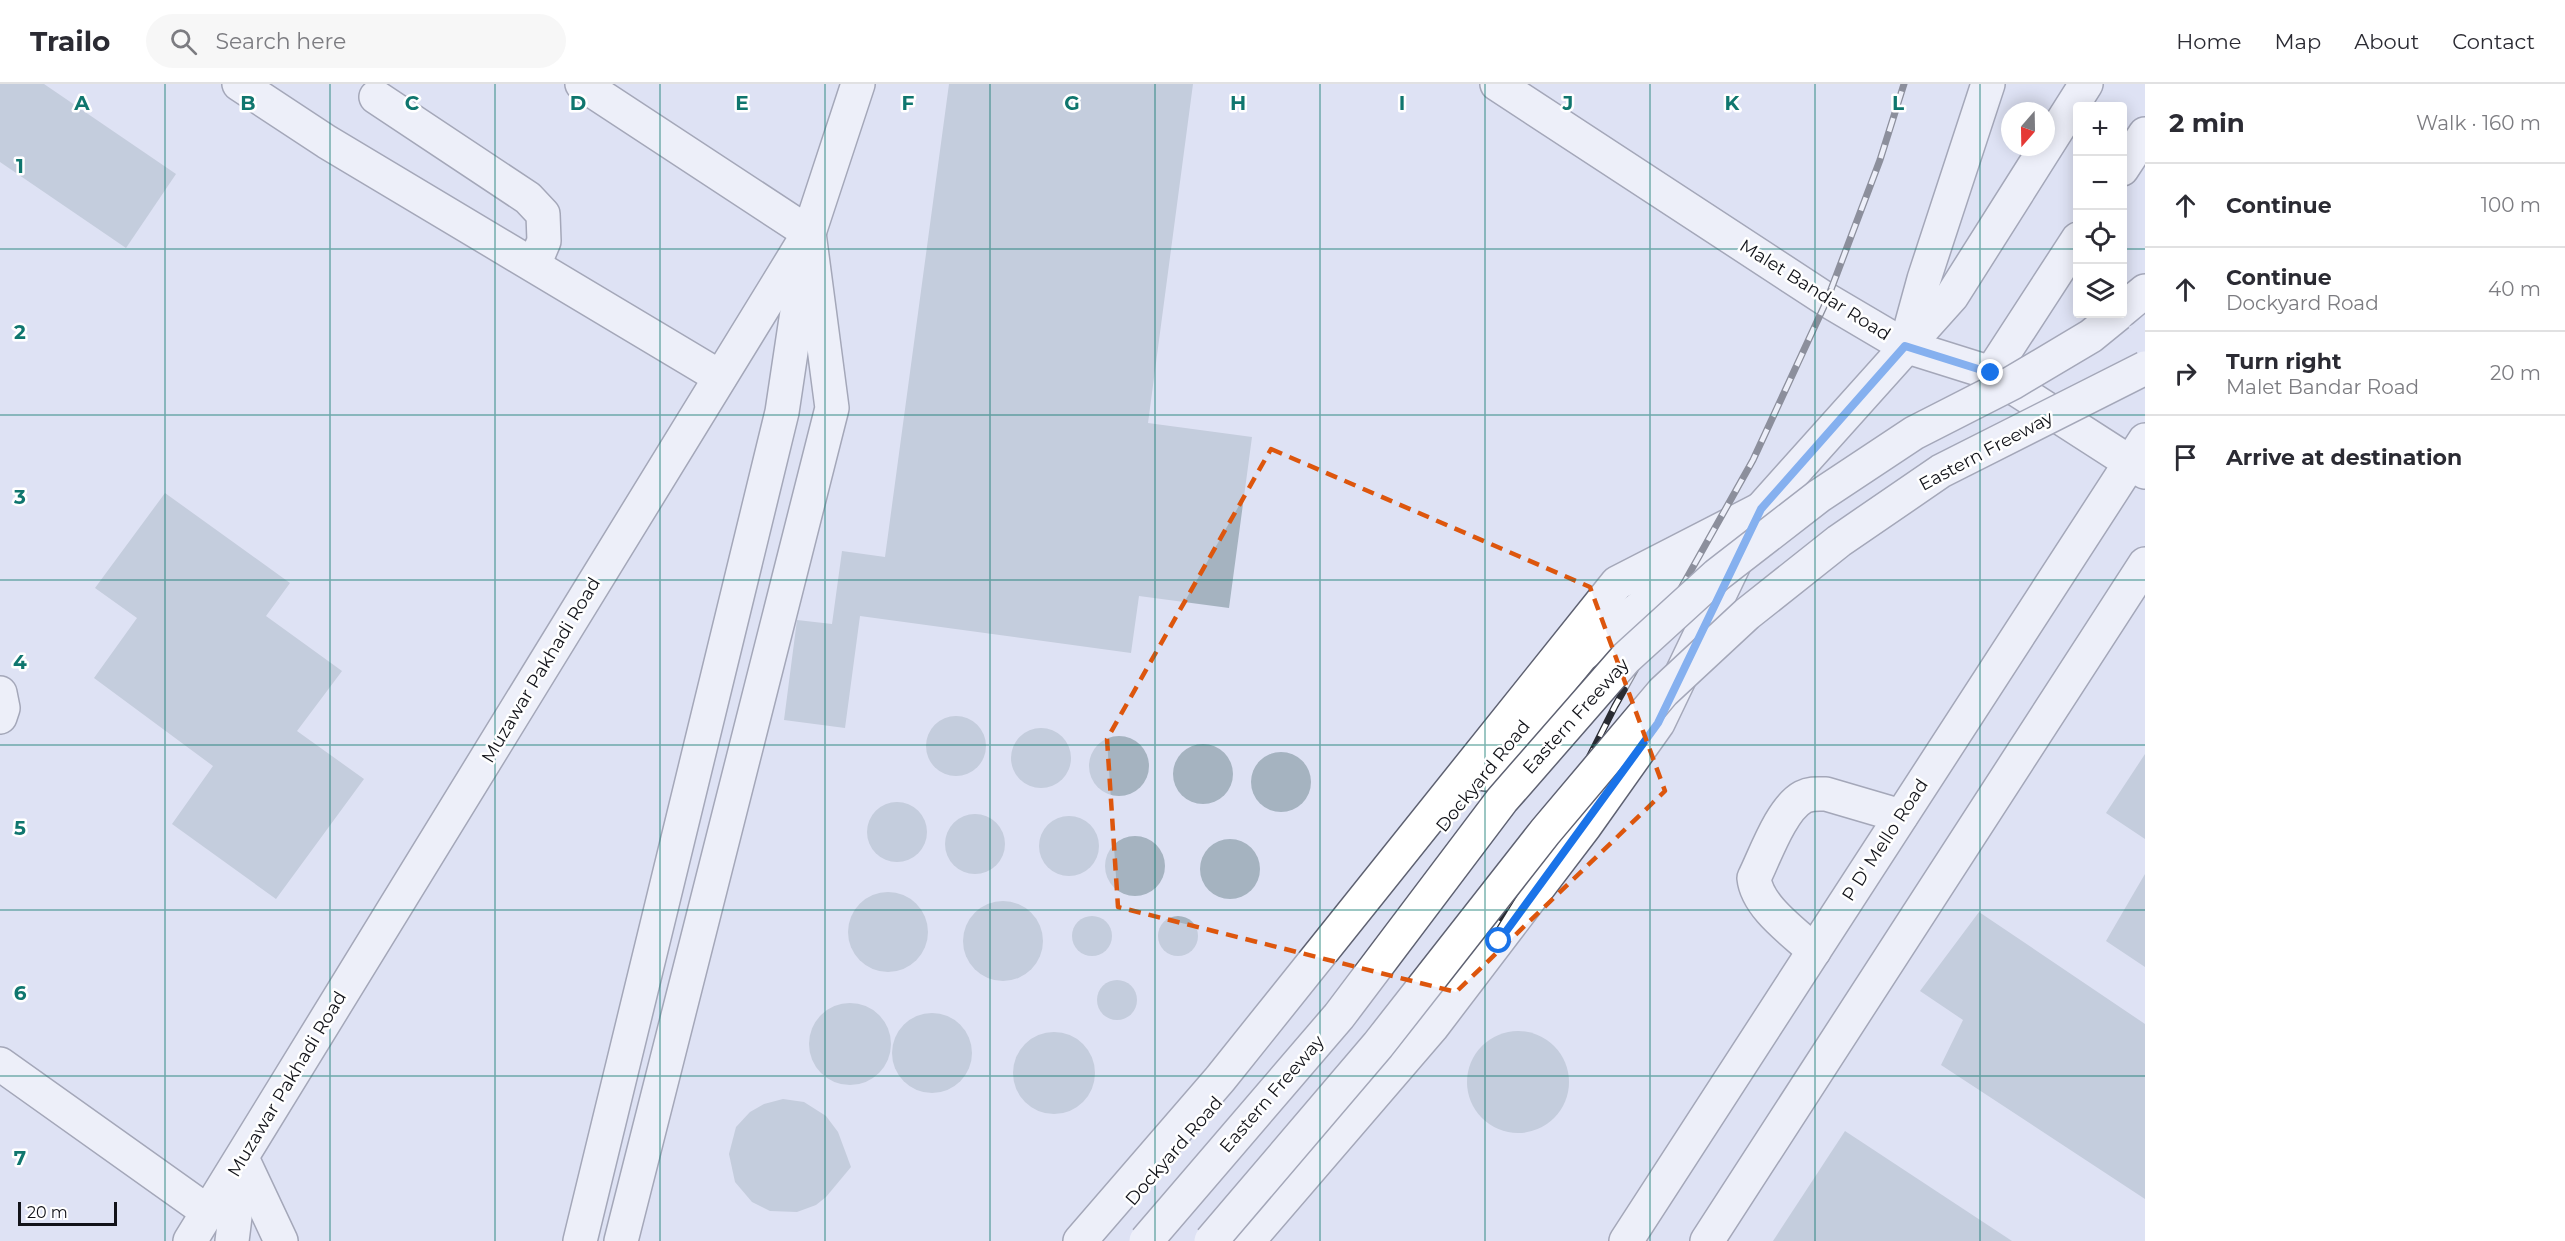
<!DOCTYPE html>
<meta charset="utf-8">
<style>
:root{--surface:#fff;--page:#f7f7f7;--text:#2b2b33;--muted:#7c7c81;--line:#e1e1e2}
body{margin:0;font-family:Montserrat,sans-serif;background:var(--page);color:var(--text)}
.controls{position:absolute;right:18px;top:18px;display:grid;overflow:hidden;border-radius:6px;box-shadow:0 3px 15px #0003}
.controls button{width:54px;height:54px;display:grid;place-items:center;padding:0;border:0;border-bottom:2px solid var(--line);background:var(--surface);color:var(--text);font:30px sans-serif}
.compass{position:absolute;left:2001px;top:18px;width:54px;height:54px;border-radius:50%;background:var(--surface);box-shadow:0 3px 15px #0003;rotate:200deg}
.scale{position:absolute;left:18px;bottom:15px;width:99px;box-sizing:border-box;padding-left:6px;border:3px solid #121319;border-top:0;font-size:16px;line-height:21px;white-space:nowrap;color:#121319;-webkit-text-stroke:4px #fff;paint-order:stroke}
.stop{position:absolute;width:18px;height:18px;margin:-14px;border:4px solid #1a73e8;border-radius:50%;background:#fff}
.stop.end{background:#1a73e8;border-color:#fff;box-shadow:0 2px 6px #0008}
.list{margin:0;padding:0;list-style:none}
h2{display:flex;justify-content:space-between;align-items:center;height:78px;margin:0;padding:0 24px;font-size:26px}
h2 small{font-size:20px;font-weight:400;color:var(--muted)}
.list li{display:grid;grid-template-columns:39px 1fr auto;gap:18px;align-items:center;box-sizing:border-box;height:84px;padding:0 24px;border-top:2px solid var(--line)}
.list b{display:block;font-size:22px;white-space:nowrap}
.list p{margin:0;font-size:20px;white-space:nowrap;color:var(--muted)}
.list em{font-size:20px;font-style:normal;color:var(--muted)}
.icon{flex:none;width:33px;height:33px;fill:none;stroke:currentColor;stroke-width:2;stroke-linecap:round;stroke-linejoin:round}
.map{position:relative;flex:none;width:2145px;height:1157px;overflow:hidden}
header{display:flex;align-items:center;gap:36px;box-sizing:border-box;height:84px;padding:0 30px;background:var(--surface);border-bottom:2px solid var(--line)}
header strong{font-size:28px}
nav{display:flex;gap:33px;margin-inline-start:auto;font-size:21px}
.search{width:420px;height:54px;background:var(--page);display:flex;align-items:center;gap:15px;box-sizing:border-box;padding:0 21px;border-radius:33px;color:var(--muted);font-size:22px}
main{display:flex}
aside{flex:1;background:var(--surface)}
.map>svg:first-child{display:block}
</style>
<header>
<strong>Trailo</strong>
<div class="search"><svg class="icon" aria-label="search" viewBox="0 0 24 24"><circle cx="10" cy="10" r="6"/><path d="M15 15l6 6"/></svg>Search here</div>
<nav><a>Home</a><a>Map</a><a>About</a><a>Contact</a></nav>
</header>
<main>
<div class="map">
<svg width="2145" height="1157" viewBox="0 0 2145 1157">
<rect width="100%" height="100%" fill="#dee2f4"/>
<!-- building -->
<g fill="#a5b3c0">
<polygon points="0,0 44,0 176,90 126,164 0,78"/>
<polygon points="949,0 1193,0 1148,339 1252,353 1229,524 1139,512 1131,569 860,532 845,644 784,636 797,536 832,540 842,467 885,473"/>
<polygon points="165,409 290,499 266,532 342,587 297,647 364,695 276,815 172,740 213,682 94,594 137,534 95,504"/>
<circle cx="956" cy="662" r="30"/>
<circle cx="1041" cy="674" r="30"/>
<circle cx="1119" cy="682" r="30"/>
<circle cx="1203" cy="690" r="30"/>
<circle cx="1281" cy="698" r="30"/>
<polygon points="2145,670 2145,755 2106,729"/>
<circle cx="897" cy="748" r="30"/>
<circle cx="975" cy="760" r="30"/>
<circle cx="1069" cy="762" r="30"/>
<circle cx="1135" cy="782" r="30"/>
<circle cx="1230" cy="785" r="30"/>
<polygon points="2145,790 2145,883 2106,857"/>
<circle cx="888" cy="848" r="40"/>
<circle cx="1003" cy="857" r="40"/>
<polygon points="1979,828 2145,940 2145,1115 1941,981 1963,936 1920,907"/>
<circle cx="1178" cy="852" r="20"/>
<circle cx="1092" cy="852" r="20"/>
<circle cx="1117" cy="916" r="20"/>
<circle cx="850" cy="960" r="41"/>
<circle cx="932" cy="969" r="40"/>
<circle cx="1518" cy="998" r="51"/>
<circle cx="1054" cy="989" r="41"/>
<polygon points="783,1015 804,1018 826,1032 838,1048 851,1083 826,1113 816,1121 797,1128 770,1127 752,1118 735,1098 729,1070 736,1043 750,1028 764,1020"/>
<polygon points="1845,1047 2012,1157 1773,1157"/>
</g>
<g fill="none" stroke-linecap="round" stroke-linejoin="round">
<!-- minor casing -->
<g stroke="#5e6171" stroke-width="36">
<g id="minor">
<polyline points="239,0 327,58 720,293"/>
<polyline points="582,0 809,149 832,324 621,1157"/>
<polyline points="1497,0 1827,216 1905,262 1991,289 2145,388"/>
<polyline points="376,13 528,114 543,130 544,157 534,181"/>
<polyline points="2122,85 2145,50"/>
<polyline points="1907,257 1924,195 1988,0"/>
<polyline points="1991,289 2078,155"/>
<polyline points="0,609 3,624 0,633"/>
<polyline points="1485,690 1581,572 1761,425 1952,212 2086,0"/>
<path d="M1814,867C1794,848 1757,823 1754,794C1765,772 1781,725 1803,713C1811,709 1818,710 1826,710L1901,732"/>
<polyline points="0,980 208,1128"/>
<polyline points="242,1074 281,1157"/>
<polyline points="190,1157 809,149 858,0"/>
<polyline points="232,1157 241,1084"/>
<polyline points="580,1157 782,328 803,188"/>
<polyline points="1248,1157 1432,943 1585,742 1658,639 1738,472"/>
</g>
</g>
<!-- major casing -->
<g stroke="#5e6171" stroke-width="36">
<g id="major">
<polyline points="1626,1157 2145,356"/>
<polyline points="1707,1157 2145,480"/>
</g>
</g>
<!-- highway casing -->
<g stroke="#5e6171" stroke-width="36">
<g id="highway">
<polyline points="2122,226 2145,207"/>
<polyline points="1080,1157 1220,995 1617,499 1761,425"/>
</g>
</g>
<!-- minor -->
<use href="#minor" stroke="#fff" stroke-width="33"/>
<!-- major -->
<use href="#major" stroke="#fff" stroke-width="33"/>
<!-- highway -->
<use href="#highway" stroke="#fff" stroke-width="33"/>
<!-- rail casing -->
<g stroke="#292b32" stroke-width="7">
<polyline id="rail" points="1491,848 1545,761 1615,622 1753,376 1827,216 1880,76 1904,0"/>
</g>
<!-- rail -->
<use href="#rail" stroke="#fff" stroke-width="4.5" stroke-dasharray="14" stroke-linecap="butt"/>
<!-- highway-bridge casing -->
<g stroke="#5e6171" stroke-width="36" stroke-linecap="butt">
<g id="highway-bridge">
<polyline points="1146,1157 1339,932 1502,716 1626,574 1717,491 1819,412 1914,349 2012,299 2091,252 2118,230"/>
<polyline points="1211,1157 1378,961 1545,748 1663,608 1747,530 1839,457 1941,387 2145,284"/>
</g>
</g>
<!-- highway-bridge -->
<use href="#highway-bridge" stroke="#fff" stroke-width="33"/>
</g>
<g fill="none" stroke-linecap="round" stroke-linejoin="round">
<!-- route -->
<polyline stroke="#1a73e8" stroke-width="8" points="1499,857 1658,639 1761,425 1905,262 1991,289"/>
</g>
<!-- marked area -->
<path d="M0 0H2145V1157H0ZM1271,365L1590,503L1665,707L1456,908L1118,823L1107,655Z" fill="#dee2f4" fill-opacity=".55" fill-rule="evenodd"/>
<path fill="none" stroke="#dd560d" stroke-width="4.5" stroke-dasharray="12 8" stroke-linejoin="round" d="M1271,365L1590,503L1665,707L1456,908L1118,823L1107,655Z"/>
<!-- grid -->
<path fill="none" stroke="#0f766e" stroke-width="1.5" stroke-opacity="0.55" d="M165,0V1157M330,0V1157M495,0V1157M660,0V1157M825,0V1157M990,0V1157M1155,0V1157M1320,0V1157M1485,0V1157M1650,0V1157M1815,0V1157M1980,0V1157M0,165H2078M2122,165H2145M0,331H2145M0,496H2145M0,661H2145M0,826H2145M0,992H2145"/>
<g text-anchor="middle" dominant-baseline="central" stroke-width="5" stroke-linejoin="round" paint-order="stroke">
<!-- street labels -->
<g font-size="18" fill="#121319" stroke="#fff">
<text transform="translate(1815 206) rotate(32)">Malet Bandar Road</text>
<text transform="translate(1986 367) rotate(-28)">Eastern Freeway</text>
<text transform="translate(541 586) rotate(-59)">Muzawar Pakhadi Road</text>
<text transform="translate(1576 632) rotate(-48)">Eastern Freeway</text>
<text transform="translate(1483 692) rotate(-51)">Dockyard Road</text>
<text transform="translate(1885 756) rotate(-57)">P D' Mello Road</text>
<text transform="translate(287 1000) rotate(-59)">Muzawar Pakhadi Road</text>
<text transform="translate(1272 1010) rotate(-49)">Eastern Freeway</text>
<text transform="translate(1174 1067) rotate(-49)">Dockyard Road</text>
</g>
</g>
<g font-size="20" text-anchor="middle" font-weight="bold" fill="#0f766e" stroke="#fff" stroke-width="5" stroke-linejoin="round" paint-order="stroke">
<text x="82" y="26">A</text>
<text x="248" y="26">B</text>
<text x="412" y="26">C</text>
<text x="578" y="26">D</text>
<text x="742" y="26">E</text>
<text x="908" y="26">F</text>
<text x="1072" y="26">G</text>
<text x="1238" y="26">H</text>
<text x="1402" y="26">I</text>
<text x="1568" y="26">J</text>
<text x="1732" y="26">K</text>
<text x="1898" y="26">L</text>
<text x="20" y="89">1</text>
<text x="20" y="255">2</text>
<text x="20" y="420">3</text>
<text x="20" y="585">4</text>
<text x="20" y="751">5</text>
<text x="20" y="916">6</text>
<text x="20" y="1081">7</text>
</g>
</svg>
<div class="controls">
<button>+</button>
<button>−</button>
<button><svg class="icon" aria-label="locate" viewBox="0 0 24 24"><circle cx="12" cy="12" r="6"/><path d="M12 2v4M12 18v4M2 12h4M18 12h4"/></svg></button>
<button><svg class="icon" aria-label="layers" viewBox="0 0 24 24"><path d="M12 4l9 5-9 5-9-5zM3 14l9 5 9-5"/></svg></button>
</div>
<svg class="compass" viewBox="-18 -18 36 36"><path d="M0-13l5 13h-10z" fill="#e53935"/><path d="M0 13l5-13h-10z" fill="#7c7c81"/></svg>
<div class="scale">20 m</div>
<div class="stop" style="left:1499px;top:857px"></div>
<div class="stop end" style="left:1991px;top:289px"></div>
</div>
<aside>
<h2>2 min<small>Walk · 160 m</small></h2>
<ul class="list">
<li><svg class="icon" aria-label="ahead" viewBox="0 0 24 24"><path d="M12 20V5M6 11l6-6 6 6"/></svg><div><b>Continue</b></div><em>100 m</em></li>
<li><svg class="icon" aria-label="ahead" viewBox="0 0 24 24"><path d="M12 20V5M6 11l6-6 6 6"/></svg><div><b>Continue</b><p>Dockyard Road</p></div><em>40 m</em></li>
<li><svg class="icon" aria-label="right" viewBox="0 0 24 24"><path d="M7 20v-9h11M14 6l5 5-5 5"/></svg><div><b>Turn right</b><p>Malet Bandar Road</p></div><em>20 m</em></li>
<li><svg class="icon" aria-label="arrive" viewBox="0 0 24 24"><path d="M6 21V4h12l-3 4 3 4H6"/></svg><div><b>Arrive at destination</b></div></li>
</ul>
</aside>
</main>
